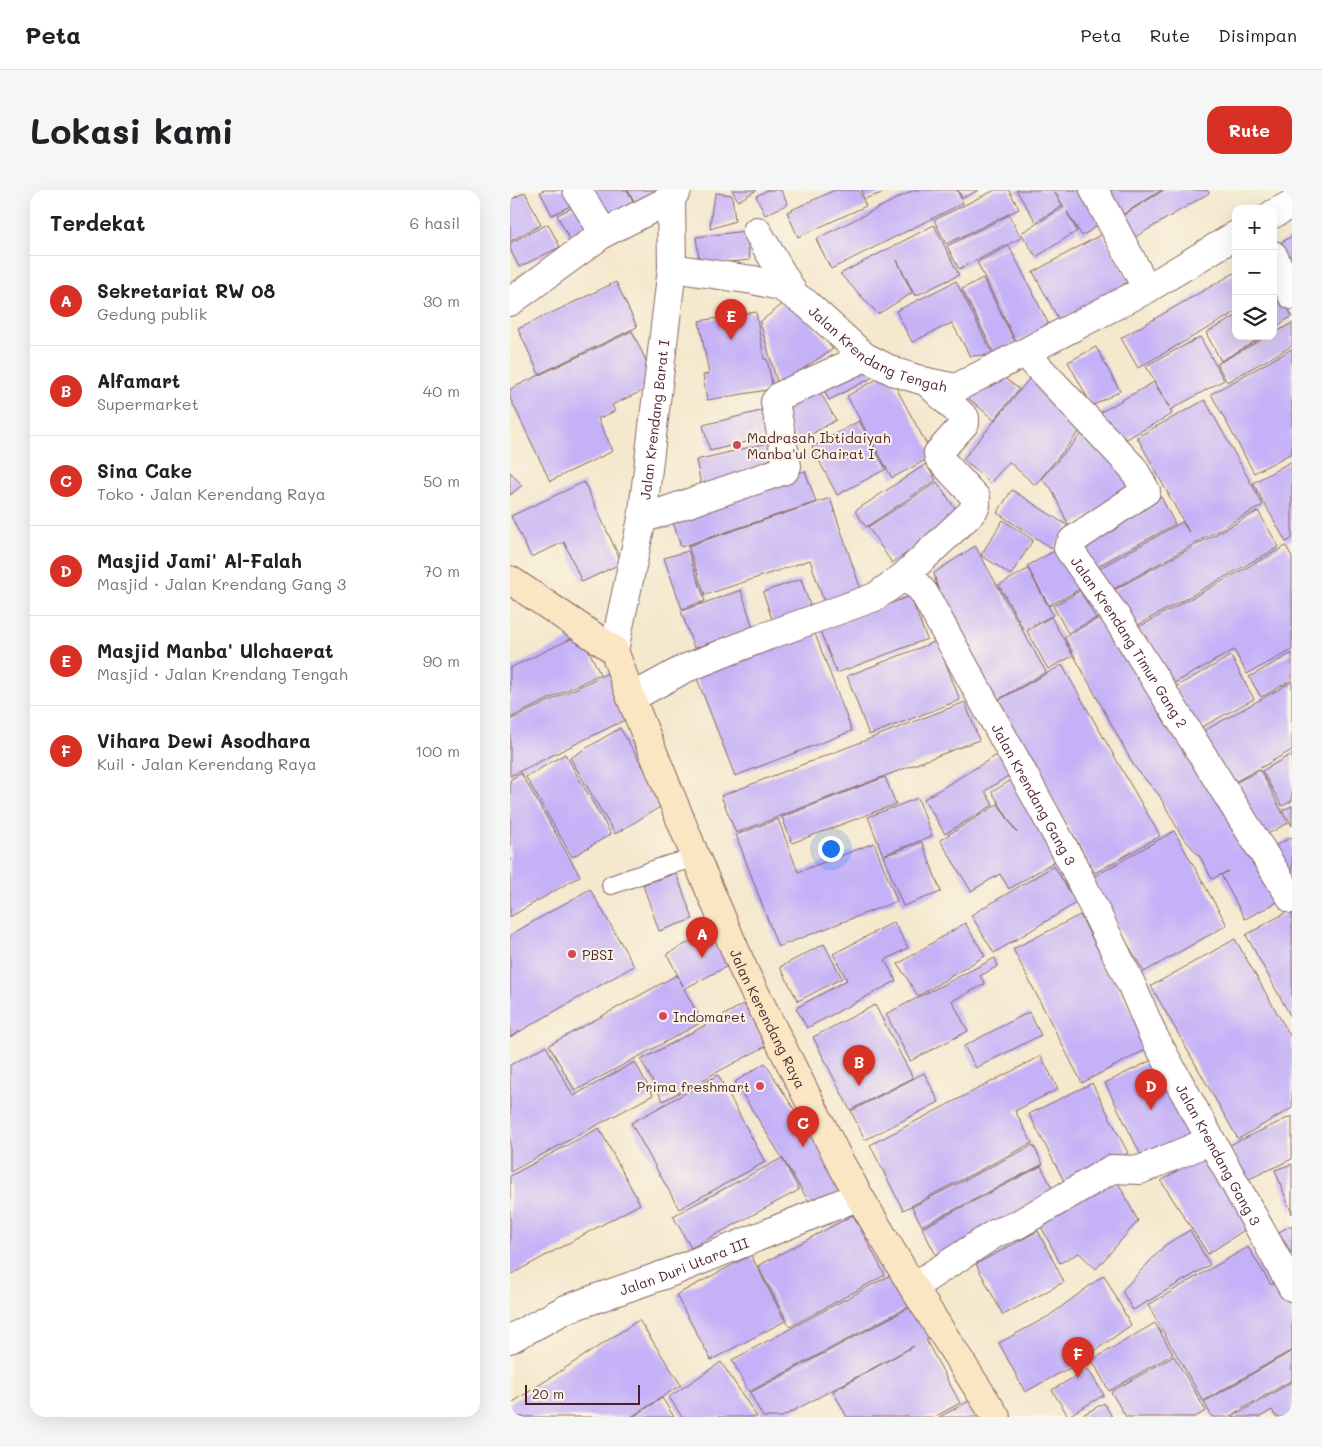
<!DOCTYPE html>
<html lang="id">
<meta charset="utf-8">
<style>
:root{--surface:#fff;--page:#f6f6f6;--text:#202124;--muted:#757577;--line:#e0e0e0;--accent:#d93025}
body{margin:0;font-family:Mali,sans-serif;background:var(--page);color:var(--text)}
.controls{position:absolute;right:15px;top:15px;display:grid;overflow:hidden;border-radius:10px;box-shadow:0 5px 20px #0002}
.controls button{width:45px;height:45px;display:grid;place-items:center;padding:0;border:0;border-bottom:1px solid var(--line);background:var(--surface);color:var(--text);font:25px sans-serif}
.scale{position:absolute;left:15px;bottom:12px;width:115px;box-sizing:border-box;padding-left:5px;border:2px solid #4a1f2b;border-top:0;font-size:14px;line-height:18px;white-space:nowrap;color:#4a1f2b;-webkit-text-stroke:4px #fcf5e5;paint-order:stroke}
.you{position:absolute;left:320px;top:658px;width:18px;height:18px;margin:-12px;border:4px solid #fff;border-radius:50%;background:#1a73e8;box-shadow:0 0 0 8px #1a73e833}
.badge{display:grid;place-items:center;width:32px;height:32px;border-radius:50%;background:var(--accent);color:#fff;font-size:16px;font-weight:700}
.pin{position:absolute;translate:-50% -41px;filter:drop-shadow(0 1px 2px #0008)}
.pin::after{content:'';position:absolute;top:26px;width:18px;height:15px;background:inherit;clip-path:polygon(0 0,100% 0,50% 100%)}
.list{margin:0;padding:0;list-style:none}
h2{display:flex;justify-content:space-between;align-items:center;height:65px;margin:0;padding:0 20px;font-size:21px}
h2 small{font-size:16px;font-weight:400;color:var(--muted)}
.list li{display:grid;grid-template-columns:32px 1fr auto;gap:15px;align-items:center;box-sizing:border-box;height:90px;padding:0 20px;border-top:1px solid var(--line)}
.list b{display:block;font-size:19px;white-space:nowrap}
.list p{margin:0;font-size:16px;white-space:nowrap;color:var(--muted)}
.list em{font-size:16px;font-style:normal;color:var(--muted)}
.icon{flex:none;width:28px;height:28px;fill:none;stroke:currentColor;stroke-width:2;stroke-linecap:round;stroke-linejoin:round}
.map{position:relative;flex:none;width:782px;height:1227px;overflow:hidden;border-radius:15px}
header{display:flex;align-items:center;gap:30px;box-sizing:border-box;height:70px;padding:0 25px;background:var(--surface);border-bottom:1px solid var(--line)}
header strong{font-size:24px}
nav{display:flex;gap:28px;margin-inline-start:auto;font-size:18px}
.intro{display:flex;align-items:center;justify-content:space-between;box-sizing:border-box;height:120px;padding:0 30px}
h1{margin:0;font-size:35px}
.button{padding:12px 22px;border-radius:15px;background:var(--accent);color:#fff;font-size:18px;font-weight:700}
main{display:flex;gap:30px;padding:0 30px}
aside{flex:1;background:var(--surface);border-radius:15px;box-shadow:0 5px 20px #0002}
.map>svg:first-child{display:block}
</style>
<header>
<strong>Peta</strong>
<nav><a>Peta</a><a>Rute</a><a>Disimpan</a></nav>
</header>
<div class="intro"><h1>Lokasi kami</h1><a class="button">Rute</a></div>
<main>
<aside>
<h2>Terdekat<small>6 hasil</small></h2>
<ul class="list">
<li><span class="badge">A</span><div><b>Sekretariat RW 08</b><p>Gedung publik</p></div><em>30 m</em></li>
<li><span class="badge">B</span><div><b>Alfamart</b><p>Supermarket</p></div><em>40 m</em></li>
<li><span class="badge">C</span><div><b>Sina Cake</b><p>Toko · Jalan Kerendang Raya</p></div><em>50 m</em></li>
<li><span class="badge">D</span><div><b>Masjid Jami' Al-Falah</b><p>Masjid · Jalan Krendang Gang 3</p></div><em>70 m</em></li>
<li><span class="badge">E</span><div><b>Masjid Manba' Ulchaerat</b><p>Masjid · Jalan Krendang Tengah</p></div><em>90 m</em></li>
<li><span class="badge">F</span><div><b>Vihara Dewi Asodhara</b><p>Kuil · Jalan Kerendang Raya</p></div><em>100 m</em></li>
</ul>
</aside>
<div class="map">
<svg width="782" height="1227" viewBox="0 0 782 1227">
<rect width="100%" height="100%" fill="#fcf5e5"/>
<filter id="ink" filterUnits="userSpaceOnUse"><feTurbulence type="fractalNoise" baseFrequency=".02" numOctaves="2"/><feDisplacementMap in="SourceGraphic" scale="10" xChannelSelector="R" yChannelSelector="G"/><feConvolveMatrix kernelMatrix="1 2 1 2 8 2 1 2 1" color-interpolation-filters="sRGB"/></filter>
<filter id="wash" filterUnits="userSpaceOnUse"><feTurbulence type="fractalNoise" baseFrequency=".0096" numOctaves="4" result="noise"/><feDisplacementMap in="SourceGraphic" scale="20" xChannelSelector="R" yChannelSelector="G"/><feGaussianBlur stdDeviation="1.12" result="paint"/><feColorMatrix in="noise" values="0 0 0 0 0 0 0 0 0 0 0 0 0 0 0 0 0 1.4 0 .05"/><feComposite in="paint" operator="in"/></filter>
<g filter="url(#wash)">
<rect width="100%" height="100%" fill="#f4e8cd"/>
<g id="blocks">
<!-- building -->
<g fill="#c5b1f7">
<polygon points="34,0 61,0 68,12 42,25 30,2"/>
<polygon points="78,0 117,0 130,24 100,40"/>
<polygon points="118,0 148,0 125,13"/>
<polygon points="222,0 247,0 228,11"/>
<polygon points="258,0 271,0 278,14 255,25 246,6"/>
<polygon points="325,0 348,0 356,16 288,47 277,22"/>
<polygon points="351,0 381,0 354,9"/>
<polygon points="404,0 447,0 453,13 321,79 306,49"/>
<polygon points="448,0 469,0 452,8"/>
<polygon points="485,0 499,0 509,19 436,54 424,30"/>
<polygon points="506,0 576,0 594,31 572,46 557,22 567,41 526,67 511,43 554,17 545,3 552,16 526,32"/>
<polygon points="592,0 652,0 609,27"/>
<polygon points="654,0 697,0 699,3 617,52 605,30"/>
<polygon points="15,2 31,35 0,51 0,10"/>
<polygon points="206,3 222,5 225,31 200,39 202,17"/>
<polygon points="72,13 86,42 62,54 47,25"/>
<polygon points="499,25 511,48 449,79 437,56"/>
<polygon points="38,34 50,57 9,77 0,59 0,53"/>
<polygon points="424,35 449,85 405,106 387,70 402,103 368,124 330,84"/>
<polygon points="236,41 240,70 190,75 186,47"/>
<polygon points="592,44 618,91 606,100 549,130 523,82"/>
<polygon points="782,46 782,84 765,56"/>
<polygon points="499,56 539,135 506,152 467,72"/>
<polygon points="726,82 726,122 628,178 611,148"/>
<polygon points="473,88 505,152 484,163 452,99"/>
<polygon points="446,91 483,165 460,166 442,133 402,152 386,121"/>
<polygon points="106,92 127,137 29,184 8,139"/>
<polygon points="767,98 782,126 763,139 763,101"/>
<polygon points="279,109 323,159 268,195 250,132"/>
<polygon points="246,122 254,169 257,169 263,199 197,210 193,185 199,184 189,131"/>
<polygon points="726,126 726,146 754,146 711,171 696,143"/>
<polygon points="782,133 782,156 717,192 707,174 758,146 763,146 763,144"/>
<polygon points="122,141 147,194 102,215 105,221 88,229 103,261 40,291 0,208 0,199"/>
<polygon points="690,147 714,190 660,220 662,224 609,253 591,222 644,192 659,217 636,176"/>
<polygon points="586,157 610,201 582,216 558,172"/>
<polygon points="782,159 782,263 744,283 701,204"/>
<polygon points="352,172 363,187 319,210 309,191"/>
<polygon points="484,180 509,199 484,230 458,208"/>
<polygon points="378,183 423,266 382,288 337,206"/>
<polygon points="520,188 575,235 525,295 499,272 480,293 453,269"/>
<polygon points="306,195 326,230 288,252 268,218"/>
<polygon points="695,210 753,315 593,405 581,383 672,332 679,342 627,247"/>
<polygon points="259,219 265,245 200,261 193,235"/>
<polygon points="349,231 376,279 327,305 302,257"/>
<polygon points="576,239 627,302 559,336 541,298 531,289"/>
<polygon points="266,251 272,277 191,295 186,270"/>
<polygon points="782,271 782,349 776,352 743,293"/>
<polygon points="416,274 426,290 356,337 345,321"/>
<polygon points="295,281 306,312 171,357 161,326"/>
<polygon points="0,282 12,295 0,305"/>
<polygon points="74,292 112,373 72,392 54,352 21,367 1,326"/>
<polygon points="427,292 451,327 382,373 358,337"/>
<polygon points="502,300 558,336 543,359 487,323"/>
<polygon points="651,307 665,334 583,379 569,352"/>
<polygon points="320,308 354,409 317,421 300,370 195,405 178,356"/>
<polygon points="748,321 769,357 617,441 597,404"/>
<polygon points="493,330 523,350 501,385 471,365"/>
<polygon points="465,356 536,482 484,512 432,419 424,383"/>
<polygon points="776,356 782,367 782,460 737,484 724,460 659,496 627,438"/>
<polygon points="548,359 570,399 539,416 517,376"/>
<polygon points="178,361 195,411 172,419 154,368"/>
<polygon points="518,379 543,425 514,440 489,395"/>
<polygon points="291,389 303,424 265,438 253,402"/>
<polygon points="231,400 243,438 184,458 171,421"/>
<polygon points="570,401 586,428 558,443 543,416"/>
<polygon points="400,406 417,449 327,483 310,441"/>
<polygon points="600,422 773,709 735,729 711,685 718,681 702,689 690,667 671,645 649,605 624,576 554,447"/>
<polygon points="541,427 563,466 538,479 517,441"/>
<polygon points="304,441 342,541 225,586 186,486"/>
<polygon points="71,444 90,484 0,528 0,478"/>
<polygon points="427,451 450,510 359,545 337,486"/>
<polygon points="782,463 782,490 751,507 739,487"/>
<polygon points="721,466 744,509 688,539 665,497"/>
<polygon points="552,475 650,646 585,683 487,511"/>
<polygon points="104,480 125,525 0,586 0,530"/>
<polygon points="782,492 782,560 718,596 690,543"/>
<polygon points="455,512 469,550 226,643 211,606"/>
<polygon points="110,538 155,614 105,644 60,568"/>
<polygon points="492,562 504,582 475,601 483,615 435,644 414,609"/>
<polygon points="55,564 101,644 62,667 16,587"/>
<polygon points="782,564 782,611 772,616 752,581"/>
<polygon points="750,580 778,633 750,648 721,595"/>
<polygon points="11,583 70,686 0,727 0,590"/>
<polygon points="508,586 555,665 499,699 490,684 461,701 430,650 488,614 507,643 482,602"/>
<polygon points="375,587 386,614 282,653 272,627"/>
<polygon points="408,608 422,646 373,665 358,627"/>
<polygon points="782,616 782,636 773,620"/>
<polygon points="268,629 288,682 364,653 387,711 268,757 226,645"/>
<polygon points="664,641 717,735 634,782 580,689"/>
<polygon points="782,647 782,682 774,686 759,659"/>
<polygon points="412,652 431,702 393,716 373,666"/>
<polygon points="544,676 566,713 484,763 461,725"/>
<polygon points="166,683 183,729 149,741 133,695"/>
<polygon points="80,699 124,776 0,847 0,745"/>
<polygon points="782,719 782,829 736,745"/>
<polygon points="570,725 639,858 572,893 503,759"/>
<polygon points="384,732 398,758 375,770 386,791 297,838 286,818 337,790 323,764"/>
<polygon points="455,733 475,766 408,806 388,774"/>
<polygon points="209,736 227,771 174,799 192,832 65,901 39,855 167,785 173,796 157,764"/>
<polygon points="725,749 782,849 782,918 728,949 641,796"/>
<polygon points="314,754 332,788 288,811 270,777"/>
<polygon points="485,768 488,776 470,786 475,794 442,811 458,841 400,871 376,824"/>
<polygon points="234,814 256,856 153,911 131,870"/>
<polygon points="365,815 403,888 340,920 303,847"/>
<polygon points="519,822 531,845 466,878 454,856"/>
<polygon points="36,856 63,906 125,872 143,905 0,982 0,875"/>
<polygon points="531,866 548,899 505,921 522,953 393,1020 360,955"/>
<polygon points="648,867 688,947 635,973 595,893"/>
<polygon points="255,873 334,999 303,1018 225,892"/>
<polygon points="414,883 429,912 355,950 341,921"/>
<polygon points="208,885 255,972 169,1019 121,933"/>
<polygon points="582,893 618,963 556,995 519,924"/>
<polygon points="782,926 782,969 737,990 720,955"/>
<polygon points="89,938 130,1014 0,1085 0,986"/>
<polygon points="523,955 533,974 412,1036 402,1017"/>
<polygon points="698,961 745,1033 698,1064 651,991"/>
<polygon points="272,968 289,1000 181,1058 163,1026"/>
<polygon points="782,974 782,1024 765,980"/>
<polygon points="531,976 547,1008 428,1069 412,1038"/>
<polygon points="604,985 628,1031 586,1079 569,1063 550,1073 526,1027"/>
<polygon points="343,1025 375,1085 280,1137 248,1076"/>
<polygon points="782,1035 782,1064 769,1042"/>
<polygon points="680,1040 700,1075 623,1120 612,1101 655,1055"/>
<polygon points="528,1041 554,1092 493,1125 466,1074"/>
<polygon points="738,1057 761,1095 772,1089 782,1107 782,1160 693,1211 638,1115"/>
<polygon points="241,1065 275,1131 201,1170 166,1105"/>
<polygon points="390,1080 407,1112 239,1202 222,1170"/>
<polygon points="594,1085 621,1135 565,1175 515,1202 489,1153 539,1126"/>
<polygon points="408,1113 425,1145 416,1150 450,1213 424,1227 337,1227 323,1201 404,1156 272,1227 253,1227 240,1203"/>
<polygon points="129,1130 171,1195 121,1227 0,1227 0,1214"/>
<polygon points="645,1133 663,1164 599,1201 582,1170"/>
<polygon points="782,1161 782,1190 718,1227 702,1227 694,1212"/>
<polygon points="664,1166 696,1221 685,1227 616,1227 601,1202"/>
<polygon points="211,1172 247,1227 172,1227 159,1207"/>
<polygon points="578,1179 594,1205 558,1226 542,1200"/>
<polygon points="782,1192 782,1227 766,1227 762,1220 750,1227 722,1227"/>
<polygon points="152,1208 164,1227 123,1227"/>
<polygon points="465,1208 475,1227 429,1227"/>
<polygon points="594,1213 602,1227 569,1227"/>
</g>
</g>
</g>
<g filter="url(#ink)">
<use href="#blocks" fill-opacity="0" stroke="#866564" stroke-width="1"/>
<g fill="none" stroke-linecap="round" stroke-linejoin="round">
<!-- lane casing -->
<g stroke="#866564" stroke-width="20">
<polyline id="lane" points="101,695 158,675 186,668"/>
</g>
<!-- street casing -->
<g stroke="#866564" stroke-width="30">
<g id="street">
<polyline points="67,0 94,43"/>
<polyline points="584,0 637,99"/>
<polyline points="763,24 782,14"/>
<polyline points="247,41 284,104"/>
<polyline points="763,65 782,105"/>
<path id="s1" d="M162,78L243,90L270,96L297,114L355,167L385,182L417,192L446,198L637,99L726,45"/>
<polyline points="0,112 94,43 161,9"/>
<path id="s2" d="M515,163L623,278L636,301L563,350L558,358L607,428L782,709"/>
<polyline points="132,329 275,280 277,276 265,212 270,206 355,167"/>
<polyline points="393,387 460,324 466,316 466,308 429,268 428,263 455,233 455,228 417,192"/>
<path id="s3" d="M104,460L132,329L162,78L161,9L167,0"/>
<path id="s4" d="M121,508L174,479L257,446L365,407L393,387L408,396L414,403L561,671L622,796L643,845L782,1097"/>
<polyline points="403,1097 486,1043 507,1035 602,979 630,980 700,951"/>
<path id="s5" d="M0,1149L56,1119L159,1083L349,1006"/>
</g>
</g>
<!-- secondary casing -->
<g stroke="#866564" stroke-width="30">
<g id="secondary">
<path id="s6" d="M0,390L104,460L121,508L186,668L235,783L329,970L349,1006L403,1097L486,1227"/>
</g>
</g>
<!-- lane -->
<use href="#lane" stroke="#fff" stroke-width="18"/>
<!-- street -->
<use href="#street" stroke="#fff" stroke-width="28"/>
<!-- secondary -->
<use href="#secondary" stroke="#fbe6c3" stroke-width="28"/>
</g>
</g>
<!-- markers -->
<g fill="#d1495b" stroke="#fcf5e5" stroke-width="2">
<circle cx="227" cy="255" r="5"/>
<circle cx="62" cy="764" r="5"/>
<circle cx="153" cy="826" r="5"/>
<circle cx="250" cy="896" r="5"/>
</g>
<g text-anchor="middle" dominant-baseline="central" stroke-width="4" stroke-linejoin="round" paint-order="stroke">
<!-- street labels -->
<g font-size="14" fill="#4a1f2b" stroke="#fcf5e5">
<text stroke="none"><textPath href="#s1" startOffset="228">Jalan Krendang Tengah</textPath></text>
<text stroke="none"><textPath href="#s3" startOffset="234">Jalan Krendang Barat I</textPath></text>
<text stroke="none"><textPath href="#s2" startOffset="394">Jalan Krendang Timur Gang 2</textPath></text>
<text stroke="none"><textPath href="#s4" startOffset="555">Jalan Krendang Gang 3</textPath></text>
<text stroke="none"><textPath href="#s6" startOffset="525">Jalan Kerendang Raya</textPath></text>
<text stroke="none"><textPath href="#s4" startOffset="960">Jalan Krendang Gang 3</textPath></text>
<text stroke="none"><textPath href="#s5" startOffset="189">Jalan Duri Utara III</textPath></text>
</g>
<!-- poi labels -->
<g font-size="14" fill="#4a1f2b" stroke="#fcf5e5" text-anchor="start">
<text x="237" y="247">Madrasah Ibtidaiyah<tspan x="237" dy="16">Manba'ul Chairat I</tspan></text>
<text x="72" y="764">PBSI</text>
<text x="163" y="826">Indomaret</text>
<text x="240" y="896" text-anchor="end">Prima freshmart</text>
</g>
</g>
</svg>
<div class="controls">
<button>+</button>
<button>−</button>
<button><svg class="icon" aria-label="layers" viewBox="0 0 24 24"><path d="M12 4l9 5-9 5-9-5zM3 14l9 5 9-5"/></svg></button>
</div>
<div class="scale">20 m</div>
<div class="you"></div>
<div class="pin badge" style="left:192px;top:768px">A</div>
<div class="pin badge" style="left:349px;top:896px">B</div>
<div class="pin badge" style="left:293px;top:957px">C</div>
<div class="pin badge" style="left:641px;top:920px">D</div>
<div class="pin badge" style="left:221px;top:150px">E</div>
<div class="pin badge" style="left:568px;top:1188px">F</div>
</div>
</main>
